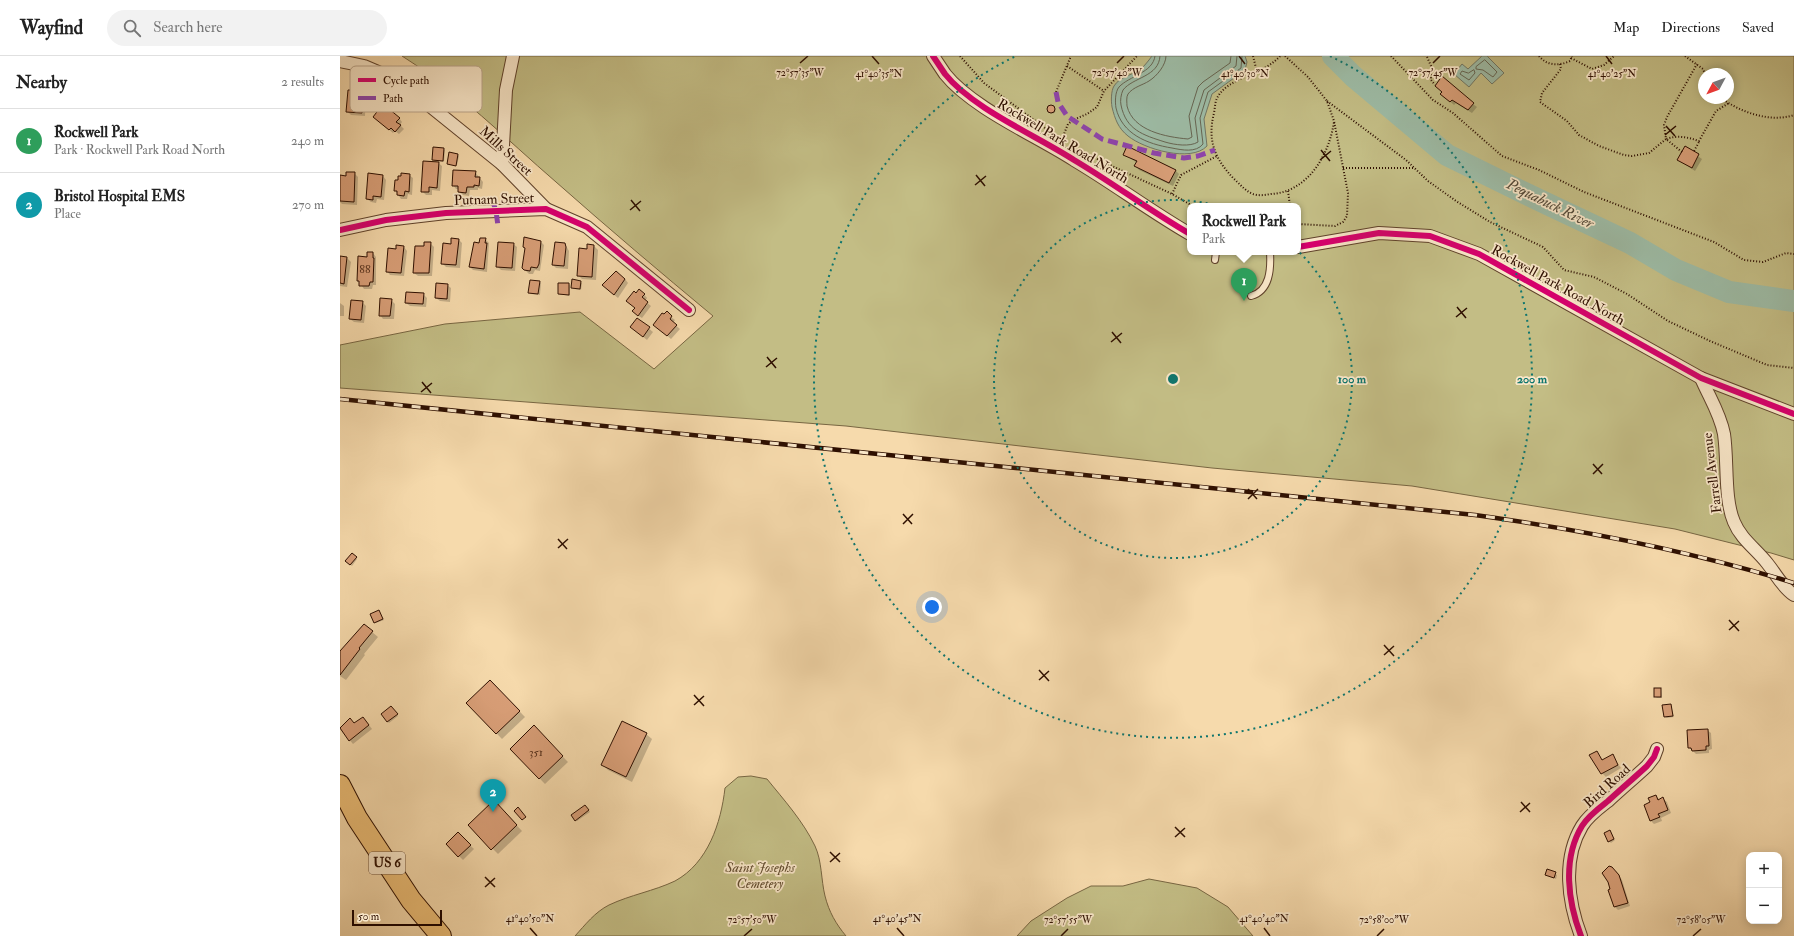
<!DOCTYPE html>
<meta charset="utf-8">
<style>
:root{--surface:#fff;--page:#f2f2f2;--text:#222;--muted:#767676;--line:#e0e0e0;--accent:#8f2418}
body{margin:0;font-family:"IM FELL Double Pica",serif;background:var(--page);color:var(--text)}
.controls{position:absolute;right:12px;bottom:12px;display:grid;overflow:hidden;border-radius:8px;box-shadow:0 2px 10px #0003}
.controls button{width:36px;height:36px;display:grid;place-items:center;padding:0;border:0;border-bottom:1px solid var(--line);background:var(--surface);color:var(--text);font:20px sans-serif}
.compass{position:absolute;left:1358px;top:12px;width:36px;height:36px;border-radius:50%;background:var(--surface);box-shadow:0 2px 10px #0003;rotate:229deg}
.scale{position:absolute;left:12px;bottom:10px;width:90px;box-sizing:border-box;padding-left:4px;border:2px solid #2e0f00;border-top:0;font-size:11px;line-height:14px;white-space:nowrap;color:#2e0f00;-webkit-text-stroke:3px #f9e7c9;paint-order:stroke}
.you{position:absolute;left:592px;top:551px;width:14px;height:14px;margin:-10px;border:3px solid #fff;border-radius:50%;background:#1a73e8;box-shadow:0 0 0 6px #1a73e833}
.badge{display:grid;place-items:center;width:26px;height:26px;border-radius:50%;background:var(--accent);color:#fff;font-size:13px;font-weight:700}
.pin{position:absolute;translate:-50% -33px;filter:drop-shadow(0 1px 2px #0008)}
.pin::after{content:'';position:absolute;top:21px;width:14px;height:12px;background:inherit;clip-path:polygon(0 0,100% 0,50% 100%)}
.popup{position:absolute;left:847px;top:147px;width:114px;height:52px;box-sizing:border-box;display:grid;place-content:center;border-radius:8px;background:var(--surface);filter:drop-shadow(0 1px 3px #0005);font-size:13px;white-space:nowrap;color:var(--muted)}
.popup b{font-size:15px;color:var(--text)}
.popup::after{content:'';position:absolute;left:50%;top:100%;margin-left:-8px;border:8px solid transparent;border-top-color:var(--surface)}
.list{margin:0;padding:0;list-style:none}
h2{display:flex;justify-content:space-between;align-items:center;height:52px;margin:0;padding:0 16px;font-size:17px}
h2 small{font-size:13px;font-weight:400;color:var(--muted)}
.list li{display:grid;grid-template-columns:26px 1fr auto;gap:12px;align-items:center;box-sizing:border-box;height:64px;padding:0 16px;border-top:1px solid var(--line)}
.list b{display:block;font-size:15px;white-space:nowrap}
.list p{margin:0;font-size:13px;white-space:nowrap;color:var(--muted)}
.list em{font-size:13px;font-style:normal;color:var(--muted)}
.icon{flex:none;width:22px;height:22px;fill:none;stroke:currentColor;stroke-width:2;stroke-linecap:round;stroke-linejoin:round}
.map{position:relative;flex:none;width:1454px;height:880px;overflow:hidden}
header{display:flex;align-items:center;gap:24px;box-sizing:border-box;height:56px;padding:0 20px;background:var(--surface);border-bottom:1px solid var(--line)}
header strong{font-size:19px}
nav{display:flex;gap:22px;margin-inline-start:auto;font-size:14px}
.search{width:280px;height:36px;background:var(--page);display:flex;align-items:center;gap:10px;box-sizing:border-box;padding:0 14px;border-radius:22px;color:var(--muted);font-size:15px}
main{display:flex}
aside{flex:1;background:var(--surface)}
.map>svg:first-child{display:block}
</style>
<header>
<strong>Wayfind</strong>
<div class="search"><svg class="icon" aria-label="search" viewBox="0 0 24 24"><circle cx="10" cy="10" r="6"/><path d="M15 15l6 6"/></svg>Search here</div>
<nav><a>Map</a><a>Directions</a><a>Saved</a></nav>
</header>
<main>
<aside>
<h2>Nearby<small>2 results</small></h2>
<ul class="list">
<li><span class="badge" style="background:#2e9e5b">1</span><div><b>Rockwell Park</b><p>Park · Rockwell Park Road North</p></div><em>240 m</em></li>
<li><span class="badge" style="background:#0f9aa8">2</span><div><b>Bristol Hospital EMS</b><p>Place</p></div><em>270 m</em></li>
</ul>
</aside>
<div class="map">
<svg width="1454" height="880" viewBox="0 0 1454 880">
<rect width="100%" height="100%" fill="#f6daac"/>
<filter id="stains"><feTurbulence type="fractalNoise" baseFrequency=".005" numOctaves="4"/><feColorMatrix values="0 0 0 0 .2 0 0 0 0 .09 0 0 0 0 .02 0 0 0 .5 -.17"/></filter>
<radialGradient id="worn" r=".72"><stop offset=".6" stop-color="#630" stop-opacity="0"/><stop offset="1" stop-color="#630" stop-opacity=".3"/></radialGradient>
<!-- green -->
<g fill="#c3bd85" stroke="#786642" fill-rule="evenodd">
<path d="M62,0H1454V504L1431,497L1335,473L1072,430L872,412L506,370L0,332V289L105,268L240,256L314,313L373,260C320,216 268,172 216,126C166,83 119,35 62,0ZM1364,18H1388V42H1364ZM850,150H958V196H850Z"/>
<path d="M411,720L427,723C444,744 463,765 475,790C482,805 481,824 485,840C489,856 496,868 506,880H235C245,869 255,856 269,849C290,839 314,835 335,825C368,807 381,767 385,732L398,721Z"/>
<polygon points="809,823 857,832 888,851 913,880 677,880 691,865 727,842 751,830 783,830"/>
</g>
<!-- water -->
<g fill="#9dbba5" stroke="#717663">
<path d="M812,0H905L907,6L905,14L872,38L864,63L867,90C851,107 804,93 788,80C778,72 775,63 772,51C771,45 771,35 774,30C780,20 794,19 802,12C806,8 809,4 812,0Z"/>
<polygon points="1142,0 1147,0 1164,17 1152,28 1141,17 1129,31 1114,18 1122,8 1128,13"/>
</g>
<!-- shadow -->
<g fill="#0003">
<polygon points="23,32 26,36 25,60 11,59 7,55 17,35"/>
<polygon points="1105,41 1133,48 1137,51 1132,57 1116,47 1114,49"/>
<circle cx="712" cy="54" r="3.5"/>
<polygon points="59,62 62,66 60,69 64,73 59,78 55,75 53,77 38,64"/>
<polygon points="1346,92 1362,103 1355,115 1339,104"/>
<polygon points="104,93 105,94 104,106 96,105 102,110 100,135 92,134 92,139 86,139 82,135 97,107 93,104"/>
<polygon points="784,98 835,114 839,118 833,130 799,114 796,110 797,107"/>
<polygon points="118,99 119,100 117,109 108,107"/>
<polygon points="135,116 143,126 142,133 138,132 138,134 130,134 129,140 123,139 119,136 119,133 116,133 113,129"/>
<polygon points="14,117 18,121 17,149 2,148 0,146 0,120 7,121"/>
<polygon points="69,119 73,122 72,139 68,138 67,143 61,143 55,134"/>
<polygon points="43,120 46,124 44,144 37,143 36,147 31,146 27,143"/>
<polygon points="145,183 149,187 147,216 133,214 130,211 140,188"/>
<polygon points="119,184 122,187 120,212 106,211 102,207 112,189"/>
<polygon points="201,186 204,189 200,215 195,214 193,218 189,218 185,214"/>
<polygon points="90,187 94,191 92,220 78,220 74,217 85,191"/>
<polygon points="173,188 177,191 175,215 161,214 157,210"/>
<polygon points="225,188 229,195 228,213 216,212 213,209"/>
<polygon points="248,190 254,190 258,194 256,224 242,223 238,219"/>
<polygon points="64,191 67,195 64,220 50,219 47,215 56,194"/>
<polygon points="33,197 36,201 36,229 33,229 32,233 24,233 18,224 28,202"/>
<polygon points="0,201 7,202 11,206 7,231 0,230"/>
<polygon points="285,223 288,227 278,242 267,233"/>
<polygon points="200,226 201,227 200,239 191,238 189,236"/>
<polygon points="240,226 242,227 241,234 234,233 230,230 230,240 219,238 229,228 232,232"/>
<polygon points="107,229 111,232 110,246 100,245 96,242"/>
<polygon points="83,238 87,242 86,251 70,250 66,247"/>
<polygon points="296,238 304,238 307,242 305,245 311,250 302,262 297,259"/>
<polygon points="51,244 55,248 54,263 43,263 40,259"/>
<polygon points="22,246 26,250 24,267 14,266 10,263"/>
<polygon points="0,247 4,250 4,260 0,260"/>
<polygon points="331,261 335,264 333,267 340,273 331,283 318,272"/>
<polygon points="297,263 313,276 307,284 291,271"/>
<polygon points="12,499 17,503 12,510 6,505"/>
<polygon points="39,555 44,564 36,567 34,566"/>
<polygon points="25,570 38,581 24,598 25,599 6,624 0,620 0,598"/>
<polygon points="150,625 185,661 162,683 127,647"/>
<polygon points="1321,633 1322,642 1317,642 1315,640"/>
<polygon points="1331,649 1334,661 1327,662 1325,661"/>
<polygon points="53,652 58,660 49,667 42,658"/>
<polygon points="10,664 14,668 26,665 32,673 13,688 0,673"/>
<polygon points="194,671 228,706 205,728 171,693"/>
<polygon points="1367,674 1371,677 1372,693 1369,694 1369,697 1356,698 1349,691"/>
<polygon points="306,678 312,683 292,726 268,714 263,709"/>
<polygon points="1257,696 1263,705 1272,700 1281,712 1266,721 1262,717"/>
<polygon points="1316,740 1320,744 1323,743 1327,746 1331,757 1321,762 1322,765 1314,768 1311,765 1305,749 1311,747"/>
<polygon points="154,745 182,775 158,798 129,769"/>
<polygon points="245,750 250,756 237,765 236,764"/>
<polygon points="1270,775 1275,784 1271,787 1269,785"/>
<polygon points="118,778 134,793 123,804 107,788"/>
<polygon points="1208,814 1217,819 1216,823 1206,819"/>
<polygon points="1276,815 1282,824 1290,850 1278,854 1275,851 1269,834"/>
</g>
<g fill="none" stroke-linecap="round" stroke-linejoin="round">
<!-- shore -->
<g stroke="#666552" stroke-width="1">
<path d="M815,0C813,17 789,20 779,31C775,36 775,46 776,52C782,78 807,88 832,92C842,94 856,97 863,88L860,62L868,36L901,12L902,0"/>
<path d="M820,0C819,21 793,21 783,34C781,38 780,45 781,49C786,74 803,79 825,86C835,89 850,91 858,86L855,62L864,34L896,10L897,0"/>
<path d="M826,0C826,9 817,20 809,25C803,29 793,31 788,38C786,41 787,47 787,50C793,75 826,81 848,83L852,81L849,60L858,31L863,26L890,7L891,0"/>
<polygon points="1145,4 1157,16 1153,21 1143,14 1136,13 1136,11"/>
<polygon points="1134,14 1135,17 1129,24 1120,18 1122,15 1128,17"/>
</g>
<!-- river -->
<polyline stroke="#9dbba5" stroke-width="22" points="993,0 1013,20 1107,99 1199,144 1290,187 1336,214 1389,236 1454,245"/>
</g>
<!-- building -->
<g fill="#d99f78" stroke="#2e0f00">
<polygon points="1102,20 1134,47 1128,54 1112,44 1110,46 1100,38 1102,36 1095,30"/>
<polygon points="16,31 23,31 22,57 6,56 8,34 16,34"/>
<polygon points="43,48 60,62 56,66 61,69 55,76 51,72 49,74 33,61"/>
<circle cx="711" cy="53" r="4"/>
<polygon points="787,90 836,114 829,127 794,110 797,105 783,99"/>
<polygon points="1345,90 1359,98 1352,112 1337,104"/>
<polygon points="93,91 104,92 103,105 92,104"/>
<polygon points="109,96 118,98 116,110 107,108"/>
<polygon points="83,105 99,106 97,132 89,131 89,136 81,136"/>
<polygon points="113,114 136,115 135,121 140,121 139,130 134,129 134,131 127,131 126,137 118,136 118,130 112,130"/>
<polygon points="6,116 15,116 14,146 0,145 0,119 6,120"/>
<polygon points="28,117 43,119 41,141 33,140 33,144 26,143"/>
<polygon points="61,117 70,118 69,136 65,135 64,140 57,139 57,135 54,135 55,124 58,124 58,120 61,120"/>
<polygon points="184,181 201,185 199,208 197,212 191,211 190,215 184,214 182,212 185,192 183,191"/>
<polygon points="111,182 119,183 116,209 101,208 103,187 111,188"/>
<polygon points="140,182 146,182 145,187 147,187 144,213 129,211 134,186 139,187"/>
<polygon points="84,186 91,186 89,217 73,217 75,190 84,190"/>
<polygon points="158,186 174,187 172,212 156,211"/>
<polygon points="215,186 225,187 226,191 224,210 212,209"/>
<polygon points="247,188 254,189 252,221 237,220 239,192 247,193"/>
<polygon points="56,189 64,190 61,217 46,216 48,192 56,193"/>
<polygon points="27,196 33,196 33,202 34,202 33,226 30,226 29,230 19,230 19,225 17,225 18,200 27,201"/>
<polygon points="0,200 7,201 4,228 0,227"/>
<polygon points="276,215 285,223 274,239 262,229"/>
<polygon points="232,223 241,225 240,233 231,232"/>
<polygon points="190,224 200,225 198,238 188,237"/>
<polygon points="96,227 108,228 107,243 95,242"/>
<polygon points="218,227 229,227 229,239 218,238"/>
<polygon points="299,233 305,238 302,241 308,246 298,260 292,255 295,252 286,245 294,235 296,237"/>
<polygon points="66,236 84,237 83,248 65,247"/>
<polygon points="40,242 52,243 50,260 39,260"/>
<polygon points="11,244 23,245 21,264 9,263"/>
<polygon points="327,255 332,260 330,263 337,269 327,280 313,269 322,257 324,258"/>
<polygon points="297,262 310,271 303,281 290,271"/>
<polygon points="12,497 17,501 10,509 5,505"/>
<polygon points="39,554 43,563 34,567 30,558"/>
<polygon points="24,568 33,575 19,592 20,593 0,619 0,595"/>
<polygon points="150,624 180,655 156,678 126,647"/>
<rect x="1314" y="632" width="7" height="9"/>
<polygon points="1331,648 1333,660 1324,661 1322,649"/>
<polygon points="51,650 58,658 47,666 41,658"/>
<polygon points="23,661 29,669 9,685 0,672 10,662 14,667"/>
<polygon points="282,665 307,677 286,721 261,709"/>
<polygon points="194,669 223,700 199,723 170,693"/>
<polygon points="1368,673 1369,690 1366,690 1366,694 1352,695 1351,692 1348,692 1347,674"/>
<polygon points="1257,695 1262,704 1273,698 1278,709 1261,718 1249,699"/>
<polygon points="1316,739 1318,744 1323,741 1328,754 1318,758 1320,761 1310,765 1304,749 1310,746 1308,742"/>
<polygon points="154,744 177,769 151,794 128,769"/>
<polygon points="245,749 249,754 235,765 231,759"/>
<polygon points="178,751 186,761 182,764 174,755"/>
<polygon points="1270,774 1274,783 1268,786 1264,777"/>
<polygon points="118,776 131,789 118,801 106,788"/>
<polygon points="1269,810 1272,811 1279,819 1288,847 1274,851 1268,834 1270,833 1268,826 1262,817"/>
<polygon points="1207,813 1216,816 1214,822 1205,819"/>
</g>
<g fill="none" stroke-linecap="round" stroke-linejoin="round">
<!-- service casing -->
<g stroke="#60422b" stroke-width="8">
<g id="service">
<polyline points="875,204 876,196"/>
<path d="M911,240C930,235 931,213 930,196"/>
</g>
</g>
<!-- minor casing -->
<g stroke="#60422b" stroke-width="14">
<g id="minor">
<path d="M593,0C597,6 601,12 605,18C632,52 697,80 734,104C773,127 810,155 850,178"/>
<polyline points="0,5 24,10 59,25 162,108 206,153"/>
<polyline points="162,108 166,34 173,0"/>
<polyline points="0,174 46,164 106,157 206,153 247,171 349,254"/>
<polyline points="958,191 1039,177 1090,180 1139,198 1361,322 1454,358"/>
<path d="M1361,322C1369,341 1380,357 1384,378C1388,405 1384,443 1394,466C1401,483 1416,493 1427,507C1436,518 1442,531 1454,539"/>
<path d="M1241,880C1228,846 1222,803 1242,770C1248,760 1259,752 1268,745C1281,733 1294,722 1307,710L1314,701L1317,693"/>
</g>
</g>
<!-- trunk casing -->
<g stroke="#2e0f00" stroke-width="22">
<polyline id="trunk" points="0,729 17,762 71,844 101,880"/>
</g>
<!-- path -->
<g stroke="#2e0f00" stroke-width="2" stroke-dasharray="1 2" stroke-linecap="butt">
<polyline points="620,0 644,27 705,72"/>
<polyline points="913,0 917,16"/>
<path d="M940,0C924,19 889,20 877,42C875,46 875,52 874,57C867,85 875,103 894,123C900,128 905,135 913,138C919,140 925,139 931,138C968,136 989,99 994,66"/>
<polyline points="945,0 968,21 987,45 994,65 1008,137 1007,160 1003,166 995,170 958,168"/>
<polyline points="1051,0 1093,44 1113,57 1162,100 1199,114 1244,136 1374,186 1404,204 1423,206 1446,197 1454,198"/>
<path d="M1199,0C1207,10 1219,10 1230,5L1232,0"/>
<polyline points="1345,0 1363,13 1365,18"/>
<polyline points="1087,1 1091,10 1091,24 1095,29"/>
<polyline points="1231,2 1252,13 1264,9 1274,0"/>
<polyline points="1220,8 1221,13 1202,37 1200,46 1227,65 1239,79 1259,90 1284,99 1292,100 1309,97 1326,83 1324,69 1327,61 1357,8"/>
<polyline points="727,10 764,35"/>
<polyline points="716,36 731,0"/>
<path d="M1381,42C1400,56 1430,67 1454,59"/>
<polyline points="987,45 1066,104 1088,125 1116,145 1150,166 1203,191 1224,214 1254,221 1287,238 1328,265 1370,285 1427,309 1454,312"/>
<polyline points="722,83 728,68 733,64 747,58 757,51 764,35 797,0"/>
<polyline points="1354,95 1359,86"/>
<path d="M1342,96L1326,83C1338,79 1347,81 1359,85L1376,55L1389,47"/>
<polyline points="757,103 832,138 853,150"/>
<polyline points="1003,112 1074,112"/>
<polyline points="948,135 950,150"/>
<polyline points="832,138 841,119 877,100"/>
</g>
<!-- service -->
<use href="#service" stroke="#f9e7c9" stroke-width="6"/>
<!-- minor -->
<use href="#minor" stroke="#f9e7c9" stroke-width="12"/>
<!-- trunk -->
<use href="#trunk" stroke="#ebbd76" stroke-width="20"/>
<!-- rail casing -->
<g stroke="#2e0f00" stroke-width="4.5">
<path id="rail" d="M0,343L1135,459C1243,474 1350,495 1454,527"/>
</g>
<!-- rail -->
<use href="#rail" stroke="#f9e7c9" stroke-width="3" stroke-dasharray="9" stroke-linecap="butt"/>
<!-- quiet -->
<g stroke="#8e44ad" stroke-width="5" stroke-dasharray="10 5" stroke-linecap="butt">
<polyline points="716,36 718,46 727,60 762,83 814,97 844,102 858,100 875,94"/>
<polyline points="152,143 156,155 158,170"/>
</g>
<!-- cycleway casing -->
<g stroke="#f9e7c9" stroke-width="8">
<g id="cycleway">
<path d="M593,0C597,6 601,12 605,18C632,52 697,80 734,104C773,127 810,155 850,178"/>
<polyline points="0,174 46,164 106,157 206,153 247,171 349,254"/>
<polyline points="958,191 1039,177 1090,180 1139,198 1361,322 1454,358"/>
<path d="M1241,880C1228,846 1222,803 1242,770C1248,760 1259,752 1268,745C1281,733 1294,722 1307,710L1314,701L1317,693"/>
</g>
</g>
<!-- cycleway -->
<use href="#cycleway" stroke="#d6006c" stroke-width="6"/>
</g>
<!-- ticks -->
<path fill="none" stroke="#2e0f00" stroke-width="1.5" d="M532,0L539,8M899,0L905,8M1266,0L1272,8M460,7L468,0M777,7L784,0M1093,7L1100,0M1326,70L1335,80M1325,79L1336,70M981,94L990,105M980,104L991,95M636,119L645,130M635,129L646,120M291,144L300,155M290,154L301,145M1117,251L1126,262M1116,261L1127,252M772,276L781,287M771,286L782,277M427,301L436,312M426,311L437,302M82,326L91,337M81,336L92,327M1253,408L1262,418M1253,418L1263,408M908,433L917,443M908,443L918,433M563,458L572,468M563,468L573,458M218,483L227,493M218,492L228,483M1389,564L1399,575M1389,574L1399,565M1044,589L1054,600M1044,599L1054,590M699,614L709,625M699,624L709,615M354,639L364,650M354,649L364,640M1181,746L1190,756M1180,756L1190,747M835,771L845,781M835,781L845,772M490,796L500,806M490,806L500,797M145,821L155,831M145,831L155,822M190,872L197,880M557,872L564,880M924,872L930,880M404,880L412,873M721,880L728,873M1037,880L1044,873M1353,880L1361,873"/>
<!-- distance rings -->
<g fill="none" stroke="#0f766e" stroke-width="2" stroke-dasharray="2 4">
<circle cx="833" cy="323" r="179"/>
<path d="M990 0A359 359 0 1 1 676 0"/>
</g>
<g text-anchor="middle" dominant-baseline="central" stroke-width="3.5" stroke-linejoin="round" paint-order="stroke">
<!-- number labels -->
<g font-size="12" fill="#59331e">
<text x="25" y="213">88</text>
<text x="196" y="696">351</text>
</g>
<!-- shield labels -->
<rect fill="#f9e7c9" stroke="#6b503c" stroke-width="1" x="29" y="796" width="36" height="22" rx="3"/>
<g font-size="13" font-weight="bold" fill="#2e0f00">
<text x="47" y="807">US 6</text>
</g>
<!-- street labels -->
<g font-size="14" fill="#2e0f00" stroke="#f9e7c9">
<text transform="translate(723 85) rotate(31)">Rockwell Park Road North</text>
<text transform="translate(166 95) rotate(42)">Mills Street</text>
<text transform="translate(154 143) rotate(-2)">Putnam Street</text>
<text transform="translate(1218 229) rotate(29)">Rockwell Park Road North</text>
<text transform="translate(1372 417) rotate(-97)">Farrell Avenue</text>
<text transform="translate(1267 730) rotate(-42)">Bird Road</text>
</g>
<!-- park labels -->
<g font-size="14" font-style="italic" fill="#624c2f" stroke="#f9e7c9">
<text x="420" y="811">Saint Josephs<tspan x="420" dy="16">Cemetery</tspan></text>
</g>
<!-- water labels -->
<g font-size="15" font-style="italic" fill="#554b3a" stroke="#f9e7c9">
<text transform="translate(1210 148) rotate(26)">Pequabuck River</text>
</g>
</g>
<!-- legend -->
<rect x="10" y="10" width="132" height="46" rx="6" fill="#f9e7c9" stroke="#bca68d" stroke-width="1"/>
<rect x="18" y="22" width="18" height="4" fill="#d6006c"/>
<rect x="18" y="40" width="18" height="4" fill="#8e44ad"/>
<g font-size="11" fill="#2e0f00">
<text x="43" y="28">Cycle path</text>
<text x="43" y="46">Path</text>
</g>
<g font-size="10" text-anchor="middle" fill="#2e0f00" stroke="#f9e7c9" stroke-width="3.5" stroke-linejoin="round" paint-order="stroke">
<text x="460" y="20">72°57'35"W</text>
<text x="777" y="20">72°57'40"W</text>
<text x="1093" y="20">72°57'45"W</text>
<text x="1272" y="21">41°40'25"N</text>
<text x="539" y="21">41°40'35"N</text>
<text x="905" y="21">41°40'30"N</text>
<text x="190" y="866">41°40'50"N</text>
<text x="557" y="866">41°40'45"N</text>
<text x="924" y="866">41°40'40"N</text>
<text x="412" y="867">72°57'50"W</text>
<text x="728" y="867">72°57'55"W</text>
<text x="1044" y="867">72°58'00"W</text>
<text x="1361" y="867">72°58'05"W</text>
</g>
<circle cx="833" cy="323" r="6" fill="#0f766e" stroke="#f9e7c9" stroke-width="2"/>
<g font-size="12" text-anchor="middle" font-weight="bold" fill="#0f766e" stroke="#f9e7c9" stroke-width="3.5" stroke-linejoin="round" paint-order="stroke">
<text x="1012" y="327">100 m</text>
<text x="1192" y="327">200 m</text>
</g>
<rect width="100%" height="100%" filter="url(#stains)"/>
<rect width="100%" height="100%" fill="url(#worn)"/>
</svg>
<div class="controls">
<button>+</button>
<button>−</button>
</div>
<svg class="compass" viewBox="-18 -18 36 36"><path d="M0-13l5 13h-10z" fill="#e53935"/><path d="M0 13l5-13h-10z" fill="#767676"/></svg>
<div class="scale">50 m</div>
<div class="you"></div>
<div class="pin badge" style="left:904px;top:245px;background:#2e9e5b">1</div>
<div class="popup"><b>Rockwell Park</b>Park</div>
<div class="pin badge" style="left:153px;top:756px;background:#0f9aa8">2</div>
</div>
</main>
